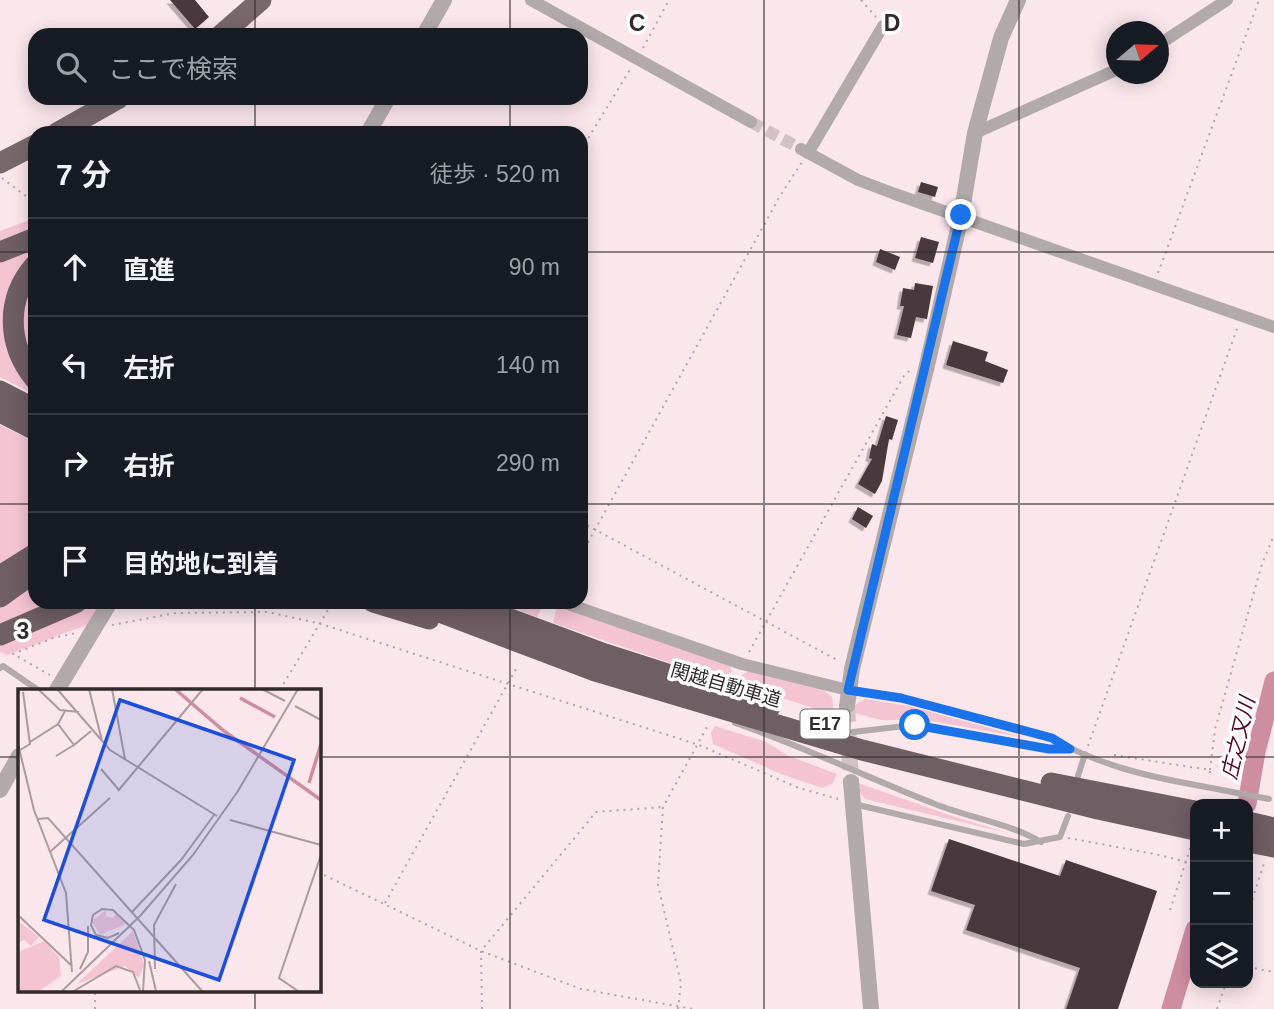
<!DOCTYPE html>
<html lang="ja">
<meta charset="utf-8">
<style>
:root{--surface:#171b24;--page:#20242c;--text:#f1f3f6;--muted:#9ea1a6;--line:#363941}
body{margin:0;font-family:Helvetica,"Noto Sans JP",sans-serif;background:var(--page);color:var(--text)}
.controls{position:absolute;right:21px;bottom:21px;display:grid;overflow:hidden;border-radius:14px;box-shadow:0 4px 18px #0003}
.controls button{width:63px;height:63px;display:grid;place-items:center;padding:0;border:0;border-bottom:2px solid var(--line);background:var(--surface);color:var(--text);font:35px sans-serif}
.compass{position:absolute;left:1106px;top:21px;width:63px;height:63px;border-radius:50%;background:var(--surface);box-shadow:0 4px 18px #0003;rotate:71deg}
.stop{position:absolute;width:21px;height:21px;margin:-16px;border:5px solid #1a73e8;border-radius:50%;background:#fff}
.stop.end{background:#1a73e8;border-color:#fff;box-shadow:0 2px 7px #0008}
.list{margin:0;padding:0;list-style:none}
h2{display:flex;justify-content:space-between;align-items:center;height:91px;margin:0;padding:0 28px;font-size:30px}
h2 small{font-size:23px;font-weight:400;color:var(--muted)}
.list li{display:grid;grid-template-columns:46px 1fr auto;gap:21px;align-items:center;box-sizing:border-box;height:98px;padding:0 28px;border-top:2px solid var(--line)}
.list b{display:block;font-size:26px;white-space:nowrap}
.list em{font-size:23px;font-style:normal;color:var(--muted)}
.icon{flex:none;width:38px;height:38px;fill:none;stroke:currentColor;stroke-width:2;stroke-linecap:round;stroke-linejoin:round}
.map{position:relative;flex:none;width:1274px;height:1009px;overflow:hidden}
.search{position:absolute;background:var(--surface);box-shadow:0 4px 18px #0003;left:28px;top:28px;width:560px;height:77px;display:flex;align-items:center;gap:18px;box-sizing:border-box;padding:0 24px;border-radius:21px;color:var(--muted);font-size:26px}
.panel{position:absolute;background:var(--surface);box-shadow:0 4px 18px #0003;left:28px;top:126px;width:560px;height:483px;border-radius:21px}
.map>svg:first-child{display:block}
</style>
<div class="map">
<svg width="1274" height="1009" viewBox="0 0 1274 1009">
<defs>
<filter id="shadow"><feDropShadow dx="-3.5" dy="3.5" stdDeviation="0" flood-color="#0004"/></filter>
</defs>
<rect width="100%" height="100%" fill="#fae6eb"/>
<!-- green -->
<g fill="#f4c4d2">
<polygon points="35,218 35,231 0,243 0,231"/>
<polygon points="35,245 35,255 20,274 26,380 35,390 35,395 0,377 0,260"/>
<path d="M35,279V363C19,328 18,315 35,279Z"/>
<polygon points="0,425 35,442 35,542 0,564"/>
<polygon points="35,582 35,602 56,602 0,628 0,607"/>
<polygon points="497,602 540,602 542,607 537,617"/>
<polygon points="101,603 89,624 7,655 0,652 0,644"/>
<polygon points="559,608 728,662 732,671 726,682 553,623 556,610"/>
<polygon points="750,670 822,689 832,697 834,712 826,712 737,684 741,676"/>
<polygon points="865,699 909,706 1026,738 927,720 881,720 853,713 854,706"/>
<polygon points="715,726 766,742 789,756 837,774 832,784 822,788 781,774 713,744 711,733"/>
<polygon points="858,783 952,816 1008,833 865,799 859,792"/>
</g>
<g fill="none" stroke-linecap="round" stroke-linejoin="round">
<!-- river -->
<g stroke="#ce8ea2" stroke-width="19">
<polyline points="1247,804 1256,752 1274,681"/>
<polyline points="1171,1009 1195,929"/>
</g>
</g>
<!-- building -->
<g fill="#49393e" filter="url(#shadow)">
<polygon points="170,0 195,0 209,17 195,29"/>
<polygon points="921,182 938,187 935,197 918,192"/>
<polygon points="921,237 939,242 933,263 915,258"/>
<polygon points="880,249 900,257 895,270 876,262"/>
<polygon points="915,283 933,286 927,319 916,317 911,338 897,335 904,306 900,306 903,288 914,290"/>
<polygon points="953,341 988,352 985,361 1008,370 1003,383 946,365"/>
<polygon points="886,416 898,420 892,440 889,439 882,481 875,494 858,484 872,459 869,458 872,444 877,446"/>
<polygon points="858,507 873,516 866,528 852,519"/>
<polygon points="949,839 1060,876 1066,860 1157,891 1118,1009 1066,1009 1080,968 966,930 975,905 931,891"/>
</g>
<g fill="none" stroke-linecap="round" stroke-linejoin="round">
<!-- minor-tunnel -->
<polyline stroke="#d2c1c5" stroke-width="12" stroke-dasharray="12 6" stroke-linecap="butt" points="751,122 801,149"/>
<!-- tertiary-tunnel -->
<polyline stroke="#d2c1c5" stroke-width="16" stroke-dasharray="16 8" stroke-linecap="butt" points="847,706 851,782"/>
<!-- path -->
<g stroke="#b4a4a8" stroke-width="2" stroke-dasharray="2 5" stroke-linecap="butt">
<polyline points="861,0 876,17"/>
<polyline points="643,48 669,0"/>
<polyline points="581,150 631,68"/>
<polyline points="2,178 35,203"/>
<polyline points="1158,273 1259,0"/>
<polyline points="581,522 839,661"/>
<polyline points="581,555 780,196 802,162"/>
<polyline points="112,625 176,613 268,612 321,624 699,745 799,788 838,799"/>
<polyline points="749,652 905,374 911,370"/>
<polyline points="50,675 13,654 53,638 76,633"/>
<polyline points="280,690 329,608"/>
<polyline points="1088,746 1238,326"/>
<polyline points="1114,755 1210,770 1209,778"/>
<polyline points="1210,770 1215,729 1262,564 1274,535"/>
<polyline points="1068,838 1155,854 1187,862"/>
<polyline points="318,872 481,951 581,989 693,1009"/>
<polyline points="385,903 516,669"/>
<polyline points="1170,910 1191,846"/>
<polyline points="1248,913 1265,860"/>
<polyline points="1248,967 1274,972"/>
<polyline points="95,1009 95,990"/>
<polyline points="482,1009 481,951 596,812 663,807"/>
<polyline points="678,1009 681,983 658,885 663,807 707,727"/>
<polyline points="1217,1009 1226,983"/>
</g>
<!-- service -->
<g stroke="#b2a9ab" stroke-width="6">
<polyline points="0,668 3,666 38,690"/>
<path d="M850,690L901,698L1052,738C1097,765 1150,777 1201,786"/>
<path d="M735,723C803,746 868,778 935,804C970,818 1009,823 1041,842"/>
<polyline points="853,732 914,725 1050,749 1068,749"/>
<polyline points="1078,776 1085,754"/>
<polyline points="854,804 1024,844 1060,837 1068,816"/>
</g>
<!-- minor -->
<g stroke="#b2a9ab" stroke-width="12">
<polyline points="531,0 751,122"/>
<polyline points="1158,45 1227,0"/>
<polyline points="975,133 1116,70"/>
<polyline points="801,149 858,180 895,194 1274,327"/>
<polyline points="808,153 883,26"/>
<polyline points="562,602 742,664 848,690"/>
</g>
<!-- tertiary -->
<g stroke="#b2a9ab" stroke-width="16">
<polyline points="424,35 444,0"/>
<polyline points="368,133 388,98"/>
<polyline points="57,690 110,602"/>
<polyline points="847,706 852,669 928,361 961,216 975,133 1001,38 1018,0"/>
<polyline points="851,782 871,1009"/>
<polyline points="0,790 19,756"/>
</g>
<!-- trunk -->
<g stroke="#78686c" stroke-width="21">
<polyline points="221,35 261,0"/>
<polyline points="57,133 119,98"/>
<polyline points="0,163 35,145"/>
</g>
<!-- motorway -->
<g stroke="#6f5e63" stroke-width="21">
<polyline points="0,252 35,238"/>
<path d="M35,265C5,299 7,345 35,379"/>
<polyline points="0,391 35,409"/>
<polyline points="0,412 35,430"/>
<polyline points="0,576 35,554"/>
<polyline points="0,597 35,572"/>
<polyline points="373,602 429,619"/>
<polyline points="413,602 595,671 862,750 1098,809 1195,830"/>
<polyline points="464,602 605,654 770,707"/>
<polyline points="0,635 77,602"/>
<polyline points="1051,783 1195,811"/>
</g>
<!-- service-bridge -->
<polyline stroke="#b2a9ab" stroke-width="6" points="1201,786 1269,799"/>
<!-- motorway-bridge -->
<g stroke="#6f5e63" stroke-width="21">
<polyline points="1248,822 1274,828"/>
<polyline points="1248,842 1274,847"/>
</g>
</g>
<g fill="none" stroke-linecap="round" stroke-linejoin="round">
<!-- route -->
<polyline stroke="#1a73e8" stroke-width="9" points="915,725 1049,749 1070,749 1052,738 901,698 848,690 961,215"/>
</g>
<!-- grid -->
<path fill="none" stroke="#322b2d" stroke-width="2" stroke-opacity="0.55" d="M255,0V35M510,0V35M764,0V1009M1019,0V1009M255,98V133M510,98V133M0,252H35M581,252H1274M0,504H35M581,504H1274M255,602V690M510,602V1009M0,757H19M318,757H1274M255,990V1009"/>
<g text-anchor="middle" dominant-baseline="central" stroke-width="7" stroke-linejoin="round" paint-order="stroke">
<!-- shield labels -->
<rect fill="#fff" stroke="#706b6c" stroke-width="2" x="800.5" y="709.5" width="49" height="29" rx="5"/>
<g font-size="18" font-weight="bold" fill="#322b2d">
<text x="825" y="724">E17</text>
</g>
<!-- street labels -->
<g font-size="19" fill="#322b2d" stroke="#fff">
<text transform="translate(726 685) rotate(16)">関越自動車道</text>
</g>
<!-- water labels -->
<g font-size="21" font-style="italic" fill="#53052b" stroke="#fff">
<text transform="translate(1238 738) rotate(-77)">庄之又川</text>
</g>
</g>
<!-- overview -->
<g transform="translate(18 689)">
<rect width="303" height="303" fill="#fae6eb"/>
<path d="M88,221V227L95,229L98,224L110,234L82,246L74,232ZM0,232L21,248L13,257L6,251L0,254ZM115,242L126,276L121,289L107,277L59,295ZM26,252L41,268L43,287L21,302H0V263Z" fill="#f4c4d2"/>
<path fill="none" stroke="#ce8ea2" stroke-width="3.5" d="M157,0L206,42L303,111M222,9L257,28M291,94L303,55"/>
<path fill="none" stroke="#aa9b9f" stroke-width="2" d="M20,0L42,21L61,23M39,0L92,61L199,127M71,0L84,52M94,0L107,70M244,0L267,12M277,17L303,31M40,35L56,56L73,42M12,53L40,35L47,22M0,55L16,121L48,204L54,283M2,61L12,55L5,3M38,67L56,56M83,80L101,101M100,102L185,0M20,130L30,129L184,302M212,131L303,156M33,162L92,109M114,223L163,171L196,126M0,226L54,277M101,244L90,249L78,246L73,236L75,226L84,220L95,221L116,241L127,271L125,302M131,272L138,302M62,280L70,263V237M137,280L136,236L158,195M44,302L122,227L175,166L220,102L280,0M56,302L98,277L115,283L122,301M280,302L261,289L303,166"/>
<path fill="#1d4ed8" fill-opacity="0.15" stroke="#1d4ed8" stroke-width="3.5" d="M102,11L276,71L201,291L26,231Z"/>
<rect width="303" height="303" fill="none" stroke="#322b2d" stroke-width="3.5"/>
</g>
<g font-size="23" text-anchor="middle" font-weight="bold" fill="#322b2d" stroke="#fff" stroke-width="7" stroke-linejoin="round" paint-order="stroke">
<text x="637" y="31">C</text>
<text x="892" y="31">D</text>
<text x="23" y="639">3</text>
</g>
</svg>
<div class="controls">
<button>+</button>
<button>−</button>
<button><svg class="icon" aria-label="layers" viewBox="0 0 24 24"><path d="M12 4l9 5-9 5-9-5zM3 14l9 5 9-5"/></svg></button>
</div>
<svg class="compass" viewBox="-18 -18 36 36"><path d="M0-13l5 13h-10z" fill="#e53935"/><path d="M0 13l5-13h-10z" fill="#9ea1a6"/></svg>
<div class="stop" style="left:915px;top:725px"></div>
<div class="stop end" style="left:961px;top:215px"></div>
<div class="search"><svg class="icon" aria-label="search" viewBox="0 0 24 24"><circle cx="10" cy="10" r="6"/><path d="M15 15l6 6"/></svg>ここで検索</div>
<section class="panel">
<h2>7 分<small>徒歩 · 520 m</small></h2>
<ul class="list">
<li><svg class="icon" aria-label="ahead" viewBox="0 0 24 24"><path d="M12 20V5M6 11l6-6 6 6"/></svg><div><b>直進</b></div><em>90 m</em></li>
<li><svg class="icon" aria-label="left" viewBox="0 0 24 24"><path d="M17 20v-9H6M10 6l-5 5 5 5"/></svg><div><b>左折</b></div><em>140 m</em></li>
<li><svg class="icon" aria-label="right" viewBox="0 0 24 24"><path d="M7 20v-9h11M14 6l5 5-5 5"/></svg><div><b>右折</b></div><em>290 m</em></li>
<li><svg class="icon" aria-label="arrive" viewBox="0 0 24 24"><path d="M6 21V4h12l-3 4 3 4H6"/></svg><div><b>目的地に到着</b></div></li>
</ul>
</section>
</div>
